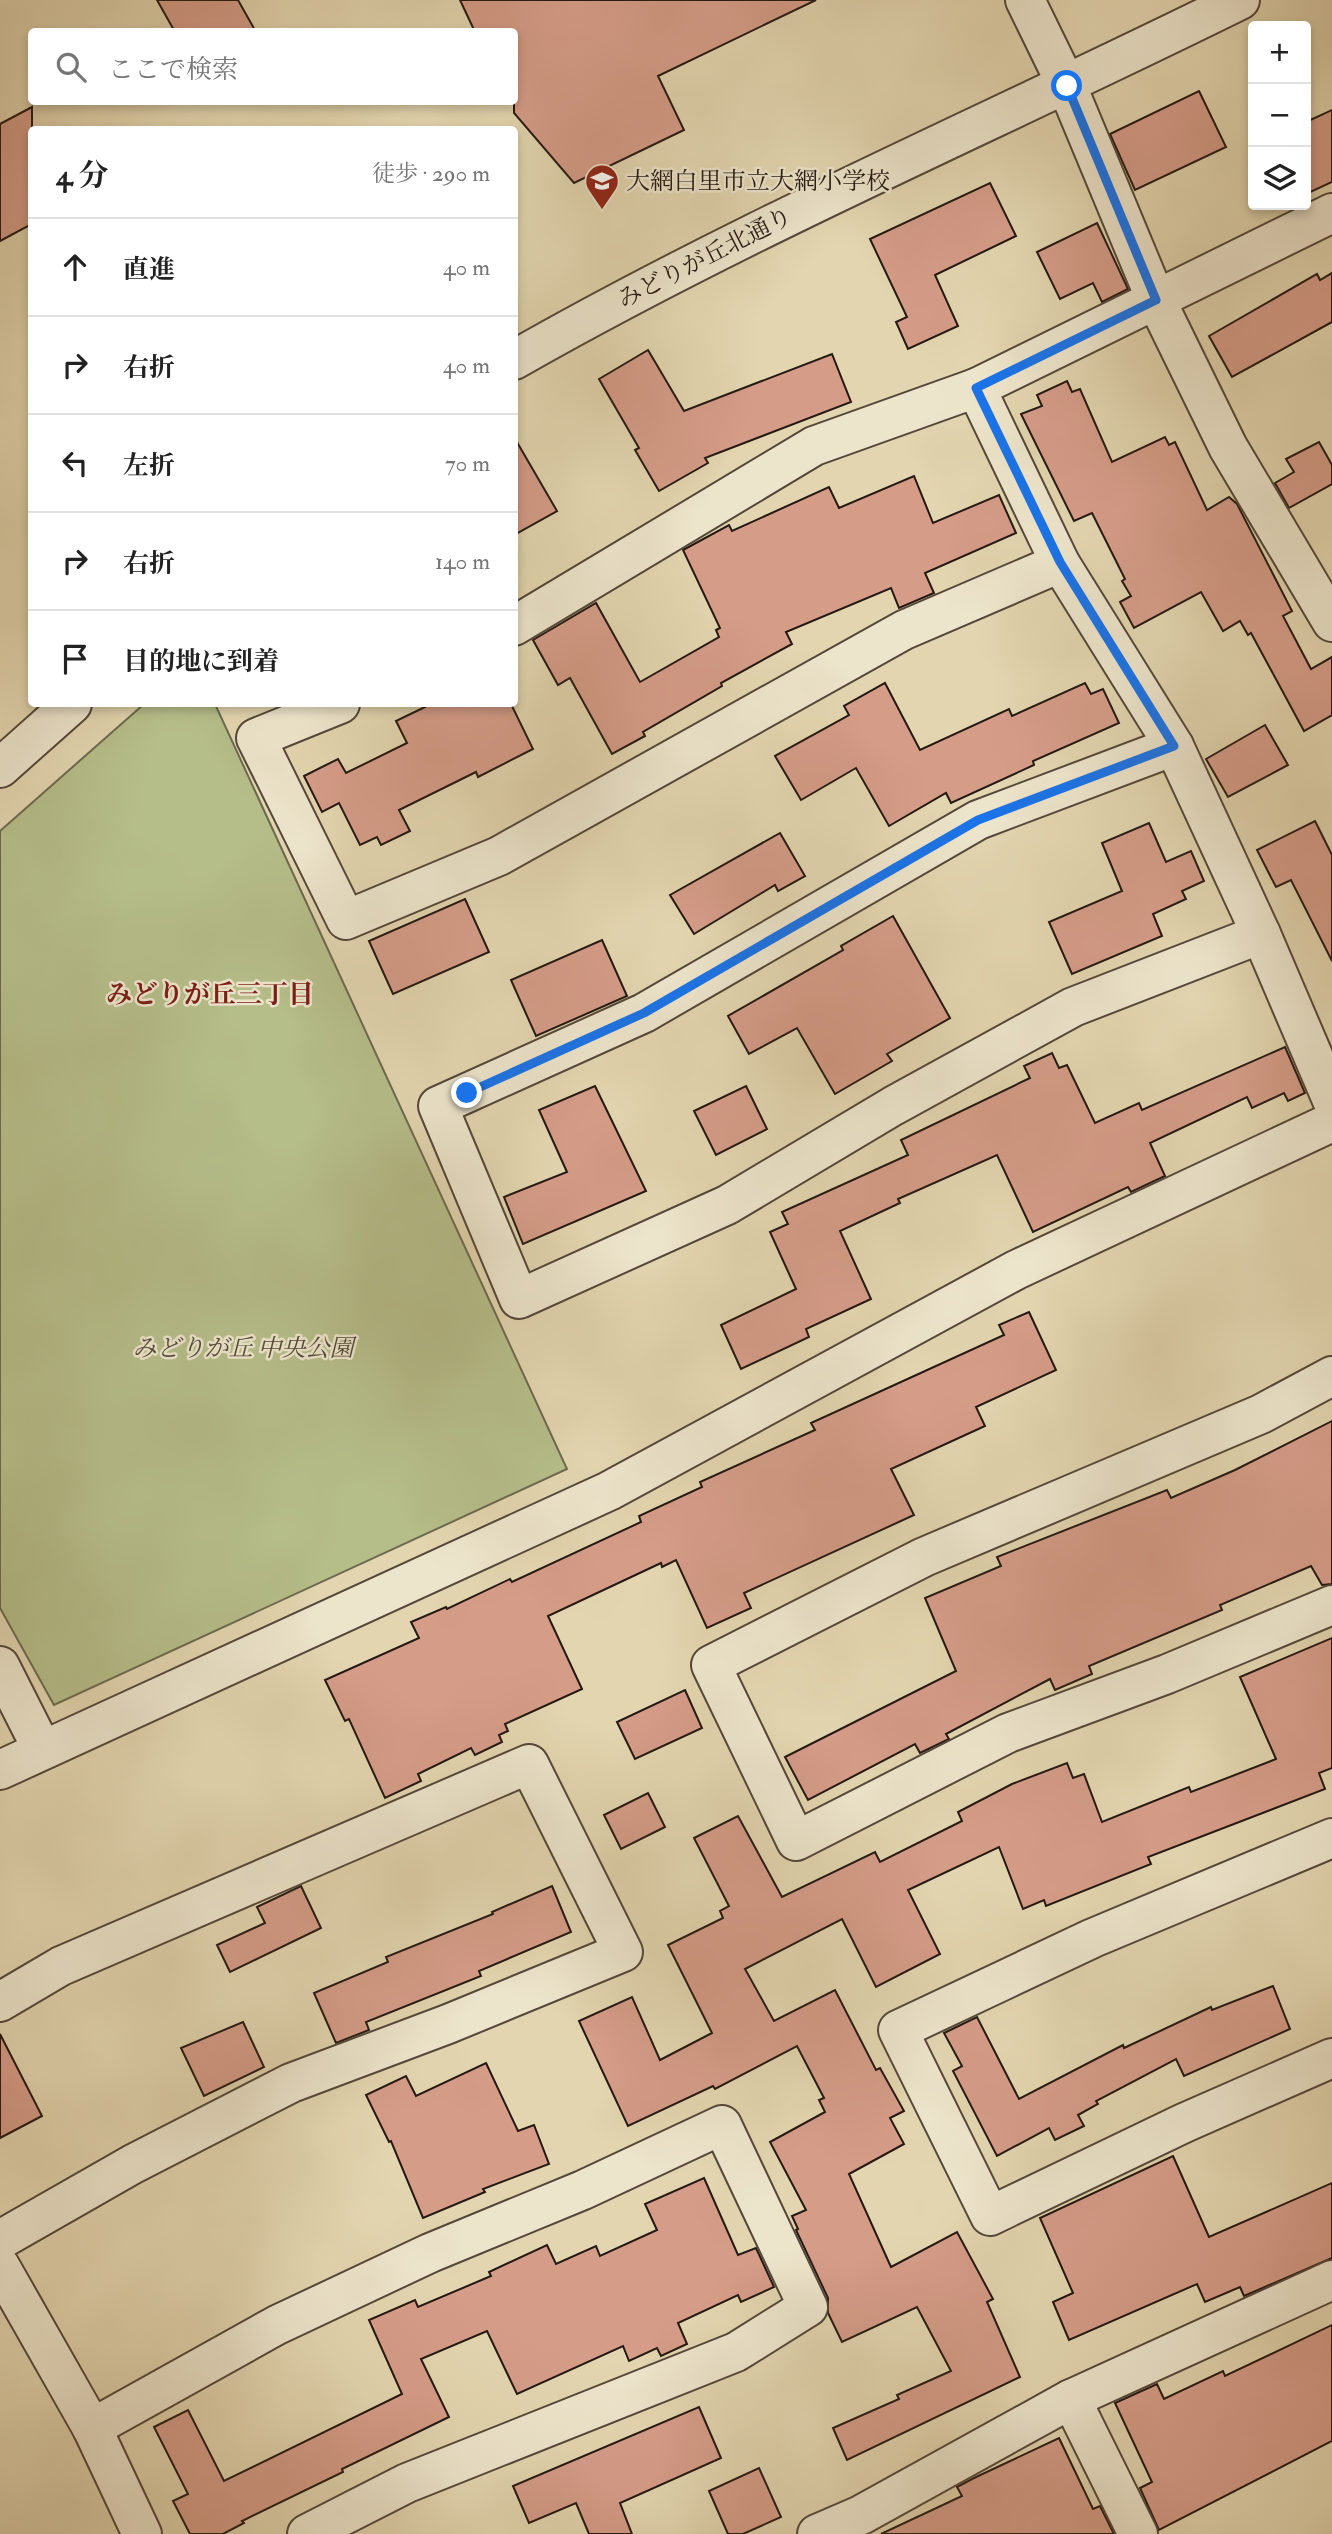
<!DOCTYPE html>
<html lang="ja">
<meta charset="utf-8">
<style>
:root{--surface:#fff;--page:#f6f6f6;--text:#222;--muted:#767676;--line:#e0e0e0}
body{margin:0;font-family:"IM FELL Double Pica","Noto Serif JP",serif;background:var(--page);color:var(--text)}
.controls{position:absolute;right:21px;top:21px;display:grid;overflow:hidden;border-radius:7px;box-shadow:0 4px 10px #0003}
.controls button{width:63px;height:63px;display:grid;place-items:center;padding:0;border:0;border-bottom:2px solid var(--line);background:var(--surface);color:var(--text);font:35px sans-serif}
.stop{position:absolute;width:21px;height:21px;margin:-16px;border:5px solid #1a73e8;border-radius:50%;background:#fff}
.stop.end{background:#1a73e8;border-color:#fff;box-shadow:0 2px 7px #0008}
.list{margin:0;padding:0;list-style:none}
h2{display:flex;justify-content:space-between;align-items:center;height:91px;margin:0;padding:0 28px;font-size:30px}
h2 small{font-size:23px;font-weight:400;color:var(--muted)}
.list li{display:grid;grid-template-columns:46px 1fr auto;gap:21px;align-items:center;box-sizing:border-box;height:98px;padding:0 28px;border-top:2px solid var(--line)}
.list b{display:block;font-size:26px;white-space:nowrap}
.list em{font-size:23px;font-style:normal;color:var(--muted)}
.icon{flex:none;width:38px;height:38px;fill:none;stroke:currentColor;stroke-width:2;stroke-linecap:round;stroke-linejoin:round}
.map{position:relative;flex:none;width:1332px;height:2534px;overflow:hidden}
.search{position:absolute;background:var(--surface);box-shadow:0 4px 10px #0003;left:28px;top:28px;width:490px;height:77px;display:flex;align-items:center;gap:18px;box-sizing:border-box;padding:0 24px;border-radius:7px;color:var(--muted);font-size:26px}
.panel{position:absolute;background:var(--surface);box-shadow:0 4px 10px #0003;left:28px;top:126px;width:490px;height:581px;border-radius:7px}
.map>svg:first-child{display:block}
</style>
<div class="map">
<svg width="1332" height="2534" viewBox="0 0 1332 2534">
<rect width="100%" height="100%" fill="#e2d5af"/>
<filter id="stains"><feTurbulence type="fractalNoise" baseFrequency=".00286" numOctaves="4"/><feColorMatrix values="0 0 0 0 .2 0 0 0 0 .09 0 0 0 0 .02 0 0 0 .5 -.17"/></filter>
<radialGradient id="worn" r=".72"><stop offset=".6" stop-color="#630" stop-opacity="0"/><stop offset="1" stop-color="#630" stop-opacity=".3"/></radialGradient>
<!-- green -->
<polygon fill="#b5bd89" stroke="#6c6a4e" stroke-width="2" points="144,704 215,704 567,1469 54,1705 0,1608 0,831"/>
<!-- building -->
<g fill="#d59c88" stroke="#241812" stroke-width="2">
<polygon points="157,0 238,0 256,32 175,32"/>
<polygon points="460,0 816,0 658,76 684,130 574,183 514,113 514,32 475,32"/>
<polygon points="1199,91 1226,147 1135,190 1110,134"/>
<polygon points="32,107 32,224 0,241 0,124"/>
<polygon points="1332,110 1332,182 1306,194 1306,122"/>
<polygon points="990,183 1016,236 935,275 958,326 908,349 896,322 907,317 870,239"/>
<polygon points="1097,223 1128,289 1102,302 1093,283 1060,299 1037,252"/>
<polygon points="1332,273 1332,322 1232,377 1209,336 1317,274 1320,280"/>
<polygon points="648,350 684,411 832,354 851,402 705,458 708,463 659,491 635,450 639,448 599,379"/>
<polygon points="1067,381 1072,392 1080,389 1112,462 1165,437 1169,445 1175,442 1207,510 1229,497 1237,504 1292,611 1283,616 1311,669 1332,657 1332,715 1304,731 1251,633 1248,635 1240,621 1223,631 1201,592 1134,628 1120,602 1131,596 1122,581 1125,579 1092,513 1074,521 1021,414 1042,406 1037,395"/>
<polygon points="514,437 557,511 514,535"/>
<polygon points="1319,442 1332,465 1332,484 1289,508 1275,483 1294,472 1286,459"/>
<polygon points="914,476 933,523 999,495 1016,533 925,573 934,593 899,608 891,588 786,632 792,644 721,683 722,686 643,732 645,736 612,754 570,678 558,685 533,640 596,603 640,682 719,637 716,630 720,628 683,550 729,525 732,531 829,487 839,508"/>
<polygon points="885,683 920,750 1009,709 1012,716 1085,683 1091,694 1103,689 1119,723 1033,761 1034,765 951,803 946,793 889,826 856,768 801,800 775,756 849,715 844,706"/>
<polygon points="431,704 511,704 533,749 478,777 476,772 399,810 410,831 381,845 377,837 360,845 339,803 322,812 304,776 338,759 346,773 407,743 396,721"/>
<polygon points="1265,725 1288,765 1228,797 1206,759"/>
<polygon points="1315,821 1332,855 1332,961 1291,880 1276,887 1257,850"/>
<polygon points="1149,823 1166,862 1191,851 1204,881 1182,891 1186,899 1153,914 1162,936 1072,974 1049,922 1122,891 1102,843"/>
<polygon points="780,833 805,876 778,891 775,885 694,934 670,895"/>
<polygon points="465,899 489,952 393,994 369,941"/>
<polygon points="893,916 950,1018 887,1054 892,1061 835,1094 797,1028 749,1054 728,1016 843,950 841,946"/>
<polygon points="602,940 627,996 536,1036 511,980"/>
<polygon points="1285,1047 1305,1093 1288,1101 1284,1093 1252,1108 1247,1097 1150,1143 1165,1176 1131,1192 1128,1187 1033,1232 997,1155 898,1199 900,1203 840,1231 871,1299 806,1329 809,1337 741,1369 721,1325 796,1289 770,1232 788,1224 782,1212 908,1155 901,1140 1030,1078 1024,1066 1052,1053 1059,1068 1067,1065 1095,1123 1139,1103 1142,1110"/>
<polygon points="595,1086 646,1191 523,1244 504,1197 567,1172 539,1110"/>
<polygon points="746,1086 767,1129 716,1155 694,1111"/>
<polygon points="1029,1312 1056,1370 976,1407 985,1426 891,1469 914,1515 744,1593 751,1608 707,1628 676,1560 662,1567 661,1563 548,1616 582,1689 505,1724 508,1731 499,1735 502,1742 475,1755 471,1748 418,1774 421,1781 385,1798 349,1719 345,1721 325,1680 419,1638 411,1622 446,1607 447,1609 510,1579 512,1582 641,1522 639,1516 702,1487 700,1482 815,1430 811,1423 1004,1335 999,1325"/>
<polygon points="1332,1421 1332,1584 1322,1585 1311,1566 1220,1605 1222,1610 1089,1666 1092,1674 1055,1690 1050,1679 946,1734 949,1739 920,1753 915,1744 808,1800 785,1757 956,1671 925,1598 1001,1566 997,1557 1167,1490 1171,1498 1235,1470"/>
<polygon points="1332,1638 1332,1768 1319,1773 1325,1789 1148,1857 1151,1864 1046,1906 1044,1900 1023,1909 999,1847 908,1890 940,1954 876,1987 842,1919 745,1969 774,2021 835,1990 876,2070 880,2068 904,2111 890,2118 904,2144 849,2174 891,2267 957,2232 993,2299 987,2302 1020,2377 847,2460 833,2428 899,2399 897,2395 951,2371 917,2307 842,2342 828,2313 828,2298 796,2230 798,2229 792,2216 806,2210 770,2142 825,2112 819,2100 824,2098 797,2046 715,2089 713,2086 628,2126 579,2021 632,1997 660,2060 712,2033 668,1945 723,1918 720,1911 729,1906 694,1838 738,1816 782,1897 875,1852 880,1862 962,1821 958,1812 1012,1784 1067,1763 1073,1778 1084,1774 1102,1822 1189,1787 1191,1792 1276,1759 1240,1677"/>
<polygon points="685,1690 702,1728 635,1759 617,1722"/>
<polygon points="648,1793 665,1827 621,1849 604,1815"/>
<polygon points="301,1886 321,1928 230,1972 217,1945 265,1923 257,1907"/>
<polygon points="552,1886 571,1932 479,1971 481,1976 366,2022 369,2030 336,2043 314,1993 388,1962 386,1957 493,1914 492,1912"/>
<polygon points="1273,1986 1290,2029 1184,2076 1176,2059 1096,2101 1098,2104 1078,2115 1084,2126 1055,2140 1049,2128 997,2156 953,2071 962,2066 944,2033 977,2017 1019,2099 1123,2045 1124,2048 1211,2007 1212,2010"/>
<polygon points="243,2022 264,2067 204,2096 181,2048"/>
<polygon points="0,2034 42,2116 0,2138"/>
<polygon points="486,2063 518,2131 534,2125 549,2164 483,2189 485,2192 423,2218 391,2141 389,2142 366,2095 406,2076 416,2096"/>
<polygon points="1173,2156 1209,2237 1332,2183 1332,2258 1244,2296 1240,2287 1205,2302 1197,2284 1069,2340 1053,2302 1073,2293 1040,2218"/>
<polygon points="704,2178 738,2255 756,2248 774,2287 741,2302 738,2295 678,2323 687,2344 661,2356 657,2348 629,2361 623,2346 517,2394 487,2331 421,2359 449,2417 342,2469 343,2472 242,2521 244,2523 223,2534 190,2534 173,2501 188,2494 154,2427 188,2410 224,2481 402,2394 369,2320 415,2300 418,2307 491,2276 489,2272 547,2245 556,2264 596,2246 600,2256 657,2230 645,2204"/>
<polygon points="1332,2325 1332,2441 1159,2530 1140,2488 1152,2482 1115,2403 1157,2384 1164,2399 1223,2371 1225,2376"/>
<polygon points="699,2407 721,2458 620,2503 632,2534 589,2534 576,2503 529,2523 513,2486"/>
<polygon points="1059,2438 1093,2509 1100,2506 1114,2534 881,2534 962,2496 957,2487 974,2478"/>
<polygon points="759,2468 781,2517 743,2534 728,2534 709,2491"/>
</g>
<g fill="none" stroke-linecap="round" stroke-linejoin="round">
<!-- minor casing -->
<g stroke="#544739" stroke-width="42">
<g id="minor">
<polyline points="1025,0 1067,86 1156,300 1228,447 1332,622"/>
<path d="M514,360C749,226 998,120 1240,0"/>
<polyline points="976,388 1060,563 1174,746 1261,934 1332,1100"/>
<polyline points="514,626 814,446 976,388 1332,213"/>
<polyline points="340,704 256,738 346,920 499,856 904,630 1060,563"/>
<polyline points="1174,746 978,820 644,1013 438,1106 519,1299 727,1205 893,1106 1073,1007 1261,934"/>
<polyline points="0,768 72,704"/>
<polyline points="1332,1376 1261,1414 924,1557 711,1665 796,1841 1008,1733 1167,1674 1332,1605"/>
<polyline points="0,1666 42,1749"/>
<polyline points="0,1770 609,1491 1016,1270 1332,1122"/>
<polyline points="1332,1838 1093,1938 898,2030 990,2216 1184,2123 1332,2058"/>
<polyline points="0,2002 61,1966 529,1764 623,1952 448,2024 291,2083 133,2164 0,2240"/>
<polyline points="0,2266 92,2428 142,2534"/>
<polyline points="1071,2399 1138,2534"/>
<polyline points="92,2428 277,2325 430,2253 583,2190 722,2125 808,2307 736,2352 407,2483 307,2534"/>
<polyline points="817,2534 861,2515 1071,2399 1332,2280"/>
</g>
</g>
<!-- minor -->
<use href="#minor" stroke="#ece4cb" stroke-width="38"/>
</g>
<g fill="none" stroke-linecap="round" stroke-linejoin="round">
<!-- route -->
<polyline stroke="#1a73e8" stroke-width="9" points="467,1093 644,1013 978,820 1174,746 1060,562 976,388 1156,300 1067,86"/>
</g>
<!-- icons -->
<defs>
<g id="school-pin" transform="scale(1.75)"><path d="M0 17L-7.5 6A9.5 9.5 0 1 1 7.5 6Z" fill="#8f2418" stroke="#ece4cb"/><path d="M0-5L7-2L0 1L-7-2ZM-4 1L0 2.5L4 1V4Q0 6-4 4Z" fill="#fff"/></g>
</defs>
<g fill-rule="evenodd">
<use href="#school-pin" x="602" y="181"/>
</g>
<g text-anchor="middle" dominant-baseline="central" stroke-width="5" stroke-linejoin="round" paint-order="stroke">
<!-- poi labels -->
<g font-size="24" fill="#241812" stroke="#ece4cb" text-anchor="start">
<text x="626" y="181">大網白里市立大網小学校</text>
</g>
<!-- street labels -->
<g font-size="24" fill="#241812" stroke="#ece4cb">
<text transform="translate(705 258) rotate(-27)">みどりが丘北通り</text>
</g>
<!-- park labels -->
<g font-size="24" font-style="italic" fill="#504a36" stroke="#ece4cb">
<text x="243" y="1348">みどりが丘 中央公園</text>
</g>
<!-- neighbourhood labels -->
<g font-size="26" font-weight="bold" fill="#7a1f14" stroke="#ece4cb">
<text x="210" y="995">みどりが丘三丁目</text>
</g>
</g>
<rect width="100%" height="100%" filter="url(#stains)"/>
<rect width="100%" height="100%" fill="url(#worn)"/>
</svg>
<div class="controls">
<button>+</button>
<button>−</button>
<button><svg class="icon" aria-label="layers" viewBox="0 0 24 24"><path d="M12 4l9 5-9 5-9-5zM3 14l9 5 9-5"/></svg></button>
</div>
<div class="stop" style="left:1067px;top:86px"></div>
<div class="stop end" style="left:467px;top:1093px"></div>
<div class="search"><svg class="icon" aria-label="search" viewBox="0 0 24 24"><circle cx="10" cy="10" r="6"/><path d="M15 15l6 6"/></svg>ここで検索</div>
<section class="panel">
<h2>4 分<small>徒歩 · 290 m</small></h2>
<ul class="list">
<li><svg class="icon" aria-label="ahead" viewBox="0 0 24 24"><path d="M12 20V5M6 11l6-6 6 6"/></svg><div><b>直進</b></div><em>40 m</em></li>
<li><svg class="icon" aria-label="right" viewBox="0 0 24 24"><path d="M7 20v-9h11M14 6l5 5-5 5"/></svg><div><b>右折</b></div><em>40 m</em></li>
<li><svg class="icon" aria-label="left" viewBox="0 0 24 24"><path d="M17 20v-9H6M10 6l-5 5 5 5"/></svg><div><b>左折</b></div><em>70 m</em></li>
<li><svg class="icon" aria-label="right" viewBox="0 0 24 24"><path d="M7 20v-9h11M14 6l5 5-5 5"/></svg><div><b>右折</b></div><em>140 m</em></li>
<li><svg class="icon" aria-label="arrive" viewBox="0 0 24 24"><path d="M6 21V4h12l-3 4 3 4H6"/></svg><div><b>目的地に到着</b></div></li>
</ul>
</section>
</div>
